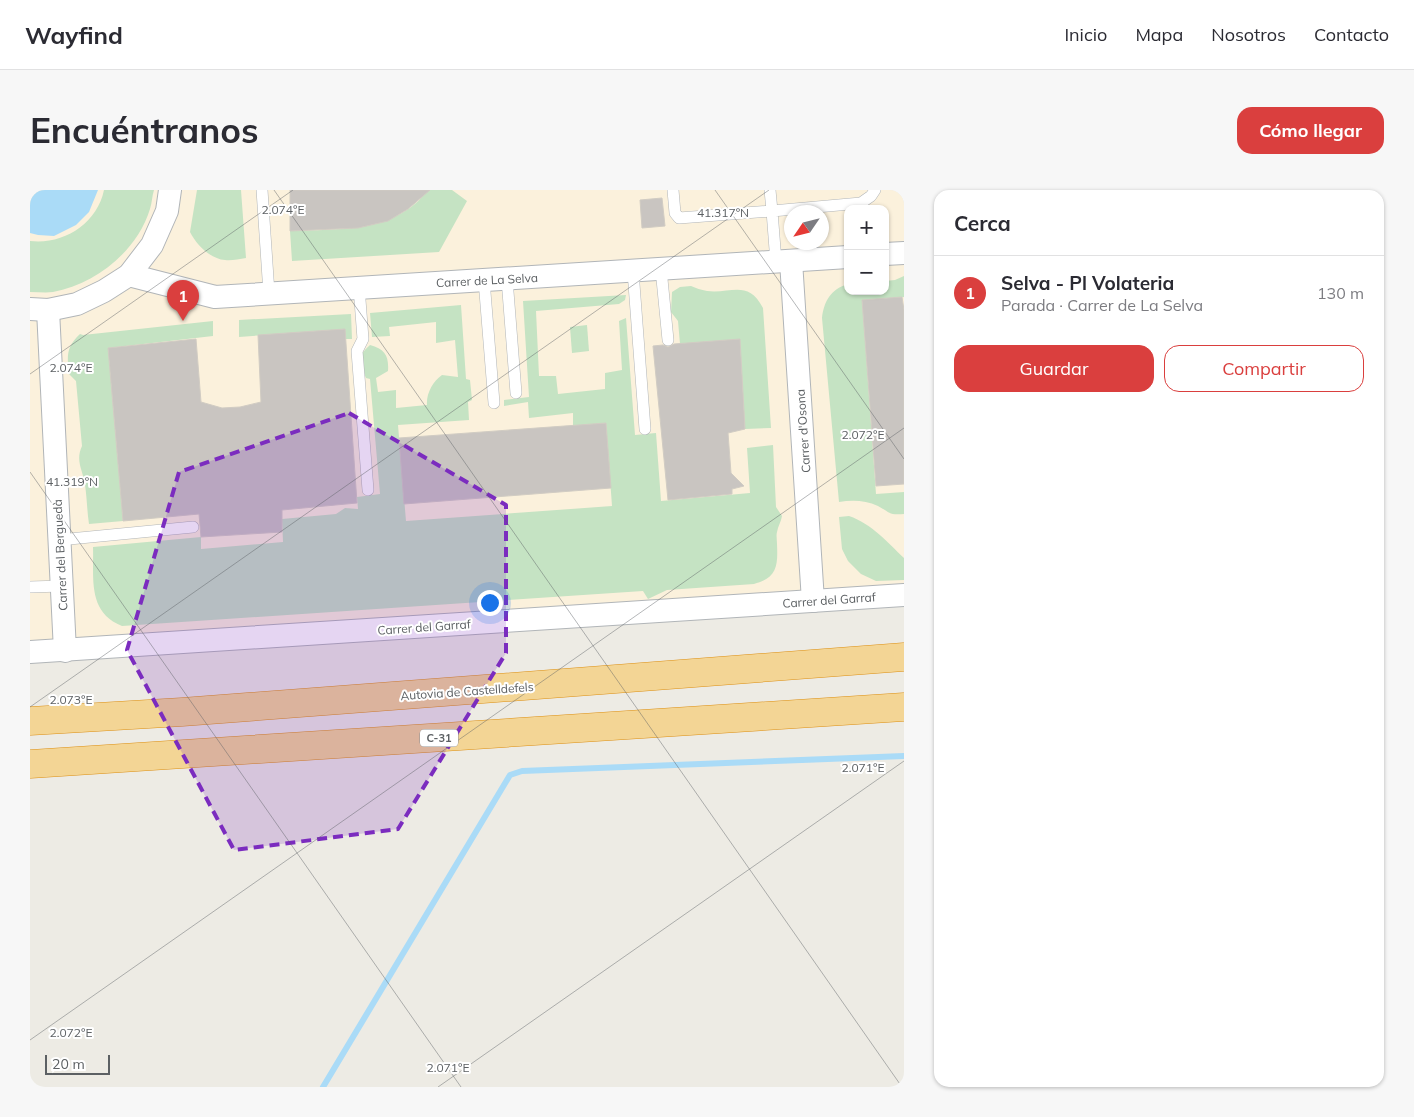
<!DOCTYPE html>
<html lang="es">
<meta charset="utf-8">
<style>
:root{--surface:#fff;--page:#f7f7f7;--text:#2b2b33;--muted:#7c7c81;--line:#e1e1e2;--accent:#da3f3e}
body{margin:0;font-family:Mulish,sans-serif;background:var(--page);color:var(--text)}
.controls{position:absolute;right:15px;top:15px;display:grid;overflow:hidden;border-radius:10px;box-shadow:0 1px 4px #0004}
.controls button{width:45px;height:45px;display:grid;place-items:center;padding:0;border:0;border-bottom:1px solid var(--line);background:var(--surface);color:var(--text);font:25px sans-serif}
.compass{position:absolute;left:754px;top:15px;width:45px;height:45px;border-radius:50%;background:var(--surface);box-shadow:0 1px 4px #0004;rotate:235deg}
.scale{position:absolute;left:15px;bottom:12px;width:65px;box-sizing:border-box;padding-left:5px;border:2px solid #5c6063;border-top:0;font-size:14px;line-height:18px;white-space:nowrap;color:#5c6063;-webkit-text-stroke:4px #fff;paint-order:stroke}
.you{position:absolute;left:459px;top:412px;width:18px;height:18px;margin:-12px;border:4px solid #fff;border-radius:50%;background:#1a73e8;box-shadow:0 0 0 8px #1a73e833}
.badge{display:grid;place-items:center;width:32px;height:32px;border-radius:50%;background:var(--accent);color:#fff;font-size:16px;font-weight:700}
.pin{position:absolute;translate:-50% -41px;filter:drop-shadow(0 1px 2px #0008)}
.pin::after{content:'';position:absolute;top:26px;width:18px;height:15px;background:inherit;clip-path:polygon(0 0,100% 0,50% 100%)}
.list{margin:0;padding:0;list-style:none}
h2{display:flex;justify-content:space-between;align-items:center;height:65px;margin:0;padding:0 20px;font-size:21px}
h2 small{font-size:16px;font-weight:400;color:var(--muted)}
.list li{display:grid;grid-template-columns:32px 1fr auto;gap:15px;align-items:center;box-sizing:border-box;height:75px;padding:0 20px;border-top:1px solid var(--line)}
.list b{display:block;font-size:19px;white-space:nowrap}
.list p{margin:0;font-size:16px;white-space:nowrap;color:var(--muted)}
.list em{font-size:16px;font-style:normal;color:var(--muted)}
.actions{display:flex;gap:10px;padding:15px 20px}
.actions a{flex:1;padding:11px 0;border:1px solid var(--accent);border-radius:15px;text-align:center;font-size:18px;color:var(--accent)}
.actions .main{background:var(--accent);color:#fff}
.map{position:relative;flex:none;width:874px;height:897px;overflow:hidden;border-radius:15px}
header{display:flex;align-items:center;gap:30px;box-sizing:border-box;height:70px;padding:0 25px;background:var(--surface);border-bottom:1px solid var(--line)}
header strong{font-size:24px}
nav{display:flex;gap:28px;margin-inline-start:auto;font-size:18px}
.intro{display:flex;align-items:center;justify-content:space-between;box-sizing:border-box;height:120px;padding:0 30px}
h1{margin:0;font-size:35px}
.button{padding:12px 22px;border-radius:15px;background:var(--accent);color:#fff;font-size:18px;font-weight:700}
main{display:flex;gap:30px;padding:0 30px}
aside{flex:1;background:var(--surface);border-radius:15px;box-shadow:0 1px 4px #0004}
.map>svg:first-child{display:block}
</style>
<header>
<strong>Wayfind</strong>
<nav><a>Inicio</a><a>Mapa</a><a>Nosotros</a><a>Contacto</a></nav>
</header>
<div class="intro"><h1>Encuéntranos</h1><a class="button">Cómo llegar</a></div>
<main>
<div class="map">
<svg width="874" height="897" viewBox="0 0 874 897">
<rect width="100%" height="100%" fill="#edebe4"/>
<!-- commercial -->
<path fill="#fbf1dc" fill-rule="evenodd" d="M0,0H874V405L0,462ZM818,19H855V101H818ZM762,22H792V52H762Z"/>
<!-- green -->
<g fill="#c5e3c3">
<path d="M74,0H124C122,6 122,13 120,19C107,61 66,94 23,102C16,103 8,102 0,102V51C33,55 67,34 74,0Z"/>
<path d="M167,0H211L216,68C209,69 201,71 195,70C180,69 166,54 160,42Z"/>
<path d="M398,0H422L437,11L409,62L262,71L260,41C308,39 366,43 398,0Z"/>
<path d="M874,86V107L832,110L846,304L874,302V324C858,325 861,323 848,316C835,310 822,310 809,312L792,128C794,111 801,99 818,94V101H855V91L865,90Z"/>
<path d="M661,96C666,98 671,100 677,101C701,104 718,89 733,118L741,238L715,239L710,149L650,154L648,131L641,122L642,102L650,97Z"/>
<path d="M596,105L595,110L589,114L506,121L509,186H526L528,204L575,199V183L592,180L589,131L596,128L605,245L626,243L631,311L720,303L717,258L743,255L746,317L752,326C751,332 748,336 747,342C746,345 747,350 747,354C748,376 747,388 724,394L637,400L618,409L613,401L92,436C57,422 64,388 63,357L171,347V359L253,352L252,329L306,324L315,318L328,319L327,307L350,304L340,189L336,188C330,174 326,167 340,155C355,159 359,166 358,181L346,188L348,202L366,200V218L397,215C396,204 403,191 412,185L428,187L425,150L406,153V132L359,137L360,146L342,147L340,123L431,115L436,189L440,190L442,210L438,212L439,230L368,235L376,331L582,316L576,233L543,236V223L499,228L498,212L474,216V210L499,207L493,111Z"/>
<polygon points="321,124 322,149 315,149 315,139 209,147 209,130"/>
<path d="M183,131V146L78,158L93,331L59,334C57,321 57,308 55,295C53,280 45,271 52,256L46,191L39,184C37,166 36,157 50,144L53,145Z"/>
<polygon points="557,135 559,161 542,163 540,137"/>
<path d="M819,326C842,334 857,352 874,368V390L846,391L831,384L818,371L812,359L809,327Z"/>
</g>
<!-- water -->
<polygon fill="#aadbf7" points="0,0 68,0 59,22 46,35 24,46 8,45 0,43"/>
<g fill="none" stroke-linecap="round" stroke-linejoin="round">
<!-- stream -->
<polyline stroke="#aadbf7" stroke-width="6" points="293,897 480,585 492,581 874,566"/>
</g>
<!-- building -->
<g fill="#c9c5c1" stroke="#d1ccc3">
<polygon points="260,0 400,0 378,19 358,31 328,38 260,41"/>
<polygon points="632,8 635,36 612,38 610,10"/>
<polygon points="872,107 874,120 874,294 846,296 832,110"/>
<polygon points="315,139 327,313 252,320 252,342 171,347 169,324 93,331 78,158 166,149 171,212 192,218 210,217 231,212 228,145"/>
<polygon points="710,149 715,239 698,243 701,283 714,296 702,299 702,304 638,310 623,156 633,155 638,157 644,154"/>
<polygon points="576,233 581,298 374,314 369,248"/>
</g>
<g fill="none" stroke-linecap="round" stroke-linejoin="round">
<!-- lane casing -->
<g stroke="#b1b5b8" stroke-width="12">
<g id="lane">
<polyline points="232,0 239,103"/>
<polyline points="643,0 645,23 649,28 742,21 740,0"/>
<polyline points="746,72 742,21 831,13 841,6 845,0"/>
<polyline points="631,79 638,150"/>
<polyline points="603,81 615,239"/>
<polyline points="477,89 486,203"/>
<polyline points="454,90 464,213"/>
<polyline points="329,97 333,149 327,161 338,300"/>
<polyline points="29,350 163,337"/>
<polyline points="0,397 32,396"/>
</g>
</g>
<!-- street casing -->
<g stroke="#b1b5b8" stroke-width="24">
<g id="street">
<polyline points="855,64 874,63"/>
<polyline points="761,71 783,411"/>
<polyline points="99,85 185,107 818,67"/>
<polyline points="0,119 18,120 47,114 74,101 99,85 122,55 137,21 140,0"/>
<polyline points="18,120 35,461"/>
<polyline points="0,462 874,405"/>
</g>
</g>
<!-- highway casing -->
<g stroke="#dd9014" stroke-width="29">
<g id="highway">
<polyline points="0,531 152,522 874,467"/>
<polyline points="0,574 874,517"/>
</g>
</g>
<!-- lane -->
<use href="#lane" stroke="#fff" stroke-width="11"/>
<!-- street -->
<use href="#street" stroke="#fff" stroke-width="22"/>
<!-- highway -->
<use href="#highway" stroke="#f3d595" stroke-width="28"/>
</g>
<!-- marked area -->
<path fill="#7b2cbf" fill-opacity="0.2" stroke="#7b2cbf" stroke-width="4" stroke-dasharray="10 6" stroke-linejoin="round" d="M319,223L476,315V463L368,639L204,660L97,460L149,282Z"/>
<!-- ticks -->
<path fill="none" stroke="#5c6063" stroke-width="1" stroke-opacity="0.45" d="M244,0L872,897M685,0L874,269M0,184L263,0M0,282L431,897M0,517L739,0M0,850L874,238M408,897L874,571"/>
<g text-anchor="middle" dominant-baseline="central" stroke-width="4" stroke-linejoin="round" paint-order="stroke">
<!-- shield labels -->
<rect fill="#fff" stroke="#8d9092" stroke-width="1" x="390" y="539.5" width="38" height="17" rx="4"/>
<g font-size="11" font-weight="bold" fill="#5c6063">
<text x="409" y="548">C-31</text>
</g>
<!-- street labels -->
<g font-size="12" fill="#5c6063" stroke="#fff">
<text transform="translate(457 90) rotate(-3)">Carrer de La Selva</text>
<text transform="translate(773 241) rotate(-94)">Carrer d'Osona</text>
<text transform="translate(30 365) rotate(-93)">Carrer del Berguedà</text>
<text transform="translate(799 410) rotate(-4)">Carrer del Garraf</text>
<text transform="translate(394 437) rotate(-4)">Carrer del Garraf</text>
<text transform="translate(437 501) rotate(-4)">Autovia de Castelldefels</text>
</g>
</g>
<g font-size="12" text-anchor="middle" fill="#5c6063" stroke="#fff" stroke-width="4" stroke-linejoin="round" paint-order="stroke">
<text x="253" y="24">2.074°E</text>
<text x="693" y="27">41.317°N</text>
<text x="41" y="182">2.074°E</text>
<text x="833" y="249">2.072°E</text>
<text x="42" y="296">41.319°N</text>
<text x="41" y="514">2.073°E</text>
<text x="833" y="582">2.071°E</text>
<text x="41" y="847">2.072°E</text>
<text x="418" y="882">2.071°E</text>
</g>
</svg>
<div class="controls">
<button>+</button>
<button>−</button>
</div>
<svg class="compass" viewBox="-18 -18 36 36"><path d="M0-13l5 13h-10z" fill="#e53935"/><path d="M0 13l5-13h-10z" fill="#7c7c81"/></svg>
<div class="scale">20 m</div>
<div class="you"></div>
<div class="pin badge" style="left:153px;top:131px">1</div>
</div>
<aside>
<h2>Cerca<small></small></h2>
<ul class="list">
<li><span class="badge">1</span><div><b>Selva - Pl Volateria</b><p>Parada · Carrer de La Selva</p></div><em>130 m</em></li>
</ul>
<div class="actions"><a class="main">Guardar</a><a>Compartir</a></div>
</aside>
</main>
